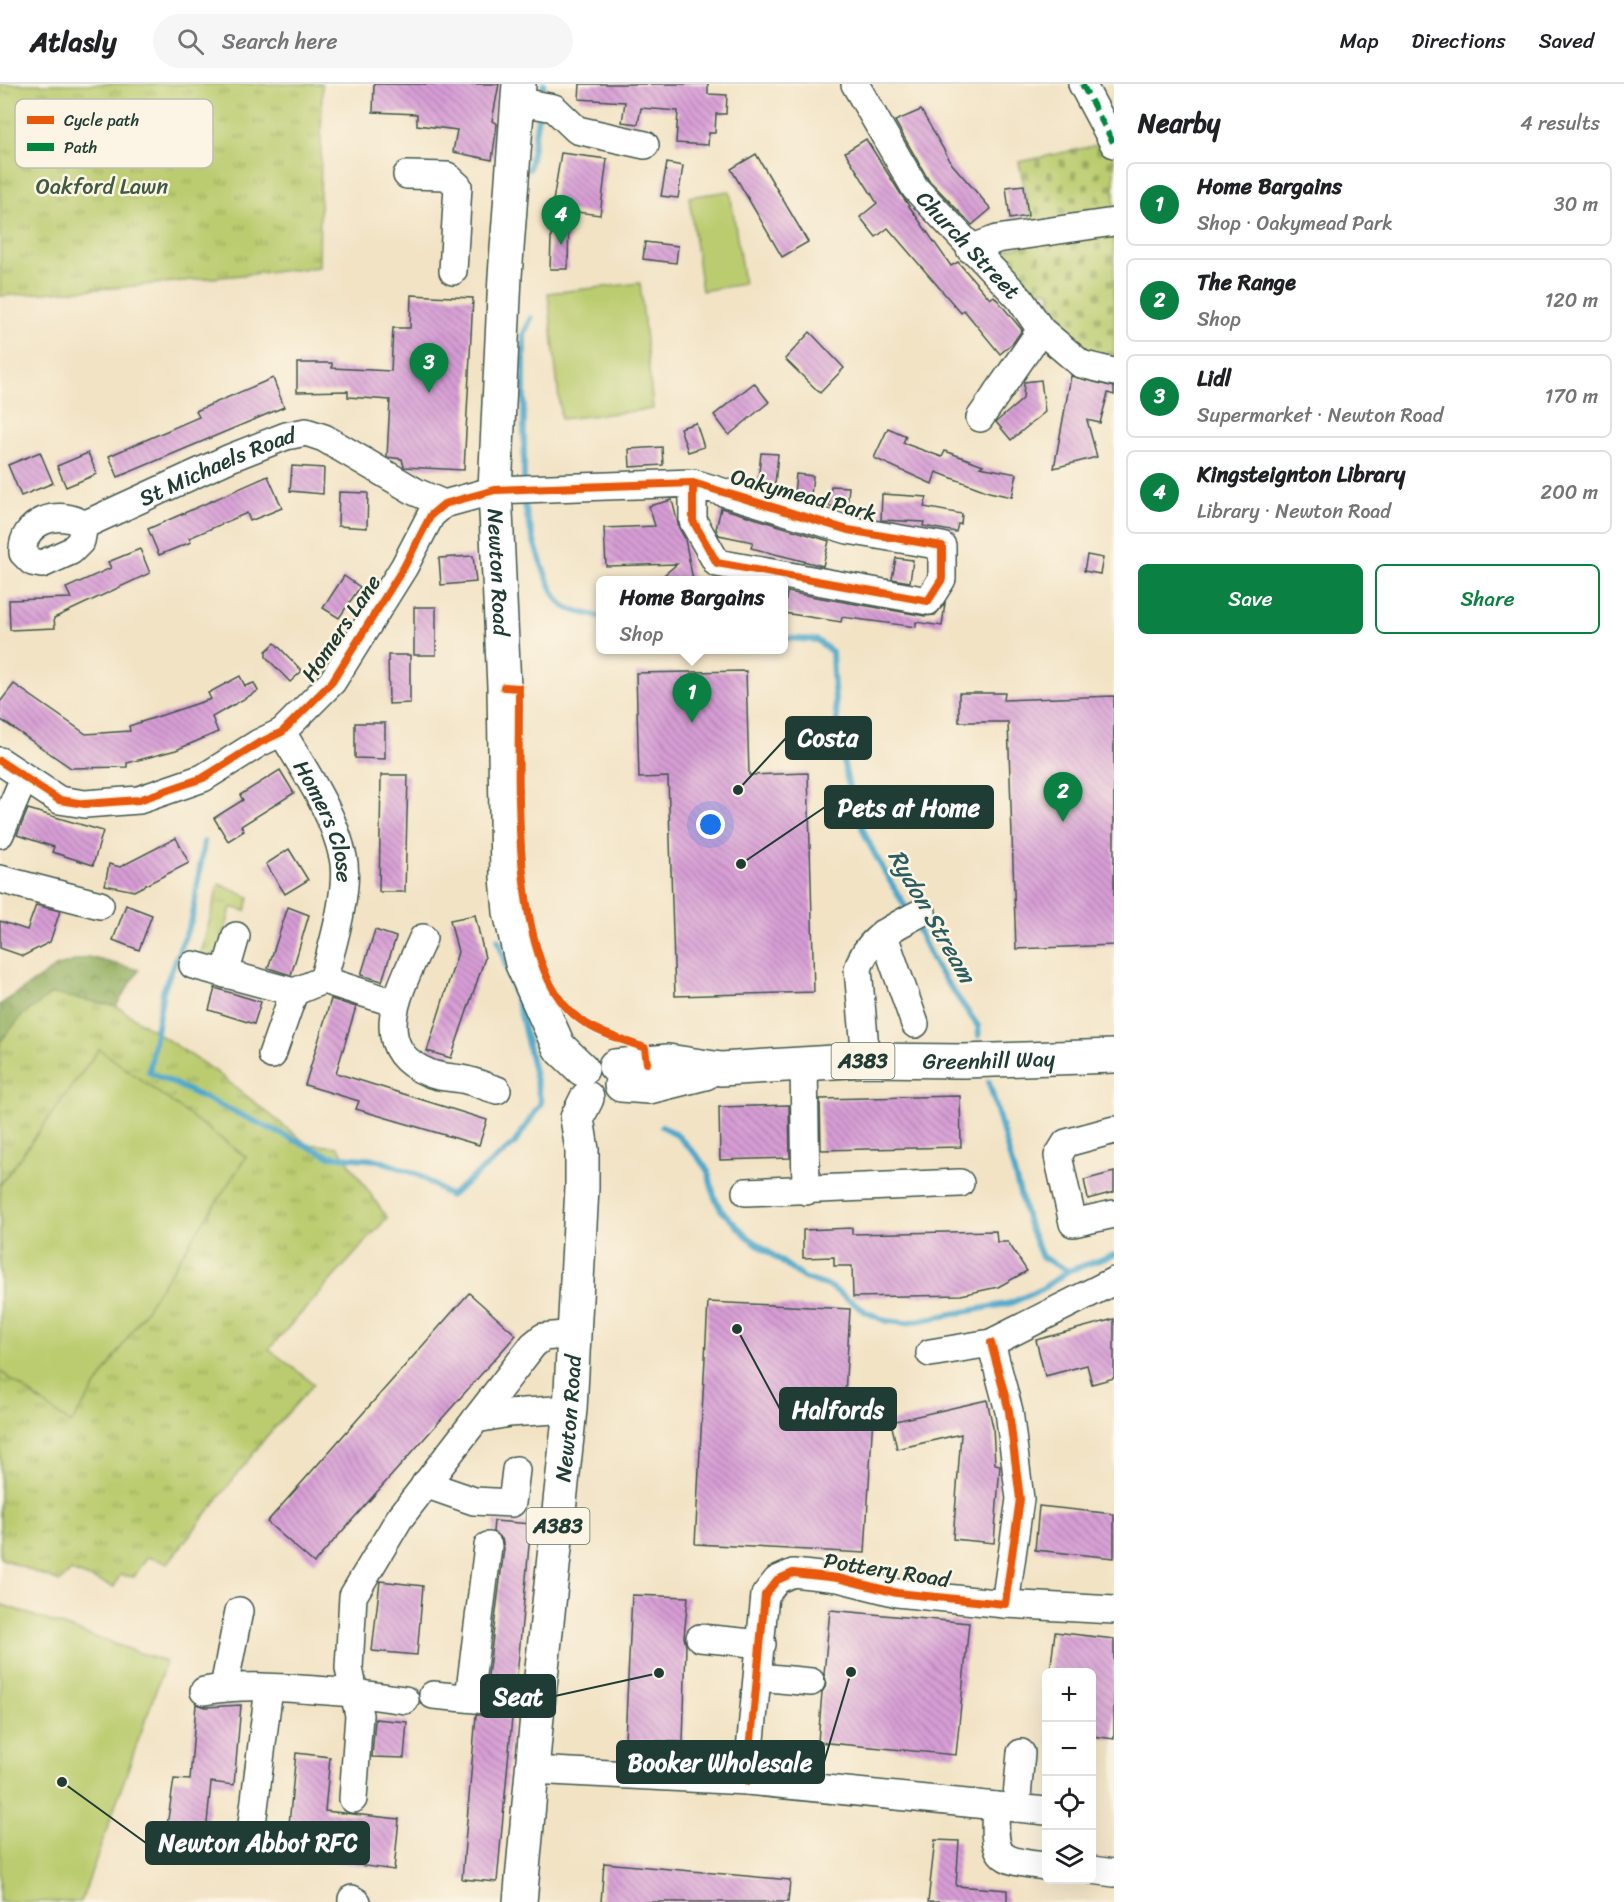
<!DOCTYPE html>
<meta charset="utf-8">
<style>
:root{--surface:#fff;--page:#f6f6f6;--text:#202124;--muted:#757577;--line:#e0e0e0;--accent:#0b8043}
body{margin:0;font-family:Sriracha,sans-serif;background:var(--page);color:var(--text)}
.controls{position:absolute;right:18px;bottom:18px;display:grid;overflow:hidden;border-radius:9px;box-shadow:0 6px 24px #0002}
.controls button{width:54px;height:54px;display:grid;place-items:center;padding:0;border:0;border-bottom:2px solid var(--line);background:var(--surface);color:var(--text);font:30px sans-serif}
.you{position:absolute;left:711px;top:741px;width:21px;height:21px;margin:-15px;border:4px solid #fff;border-radius:50%;background:#1a73e8;box-shadow:0 0 0 9px #1a73e833}
.badge{display:grid;place-items:center;width:39px;height:39px;border-radius:50%;background:var(--accent);color:#fff;font-size:20px;font-weight:700}
.pin{position:absolute;translate:-50% -50px;filter:drop-shadow(0 2px 3px #0008)}
.pin::after{content:'';position:absolute;top:32px;width:21px;height:18px;background:inherit;clip-path:polygon(0 0,100% 0,50% 100%)}
.popup{position:absolute;left:596px;top:492px;width:192px;height:78px;box-sizing:border-box;display:grid;place-content:center;border-radius:9px;background:var(--surface);filter:drop-shadow(0 2px 4px #0005);font-size:20px;white-space:nowrap;color:var(--muted)}
.popup b{font-size:22px;color:var(--text)}
.popup::after{content:'';position:absolute;left:50%;top:100%;margin-left:-12px;border:12px solid transparent;border-top-color:var(--surface)}
.list{margin:0;padding:0;list-style:none}
h2{display:flex;justify-content:space-between;align-items:center;height:78px;margin:0;padding:0 24px;font-size:26px}
h2 small{font-size:20px;font-weight:400;color:var(--muted)}
.list li{display:grid;grid-template-columns:39px 1fr auto;gap:18px;align-items:center;box-sizing:border-box;height:84px;margin:0 12px 12px;padding:0 12px;border:2px solid var(--line);border-radius:9px}
.list b{display:block;font-size:22px;white-space:nowrap}
.list p{margin:0;font-size:20px;white-space:nowrap;color:var(--muted)}
.list em{font-size:20px;font-style:normal;color:var(--muted)}
.actions{display:flex;gap:12px;padding:18px 24px}
.actions a{flex:1;padding:14px 0;border:2px solid var(--accent);border-radius:9px;text-align:center;font-size:21px;color:var(--accent)}
.actions .main{background:var(--accent);color:#fff}
.icon{flex:none;width:33px;height:33px;fill:none;stroke:currentColor;stroke-width:2;stroke-linecap:round;stroke-linejoin:round}
.map{position:relative;flex:none;width:1114px;height:1818px;overflow:hidden}
header{display:flex;align-items:center;gap:36px;box-sizing:border-box;height:84px;padding:0 30px;background:var(--surface);border-bottom:2px solid var(--line)}
header strong{font-size:28px}
nav{display:flex;gap:33px;margin-inline-start:auto;font-size:21px}
.search{width:420px;height:54px;background:var(--page);display:flex;align-items:center;gap:15px;box-sizing:border-box;padding:0 21px;border-radius:33px;color:var(--muted);font-size:22px}
main{display:flex}
aside{flex:1;background:var(--surface)}
.map>svg:first-child{display:block}
</style>
<header>
<strong>Atlasly</strong>
<div class="search"><svg class="icon" aria-label="search" viewBox="0 0 24 24"><circle cx="10" cy="10" r="6"/><path d="M15 15l6 6"/></svg>Search here</div>
<nav><a>Map</a><a>Directions</a><a>Saved</a></nav>
</header>
<main>
<div class="map">
<svg width="1114" height="1818" viewBox="0 0 1114 1818">
<defs>
<pattern id="forest-crowns" width="20" height="18" patternUnits="userSpaceOnUse" patternTransform="scale(1.5)"><rect width="20" height="18" fill="#94b062"/><path d="M2 6a3 3 0 1 1 6 0M12 15a3 3 0 1 1 6 0" fill="none" stroke="#789052"/></pattern>
<pattern id="cemetery-stones" width="16" height="16" patternUnits="userSpaceOnUse" patternTransform="scale(1.5)"><rect width="16" height="16" fill="#bbcc6f"/><path d="M2 7V4a2 2 0 0 1 4 0v3zM10 15v-3a2 2 0 0 1 4 0v3z" fill="#97a75c"/></pattern>
<pattern id="park-tufts" width="24" height="20" patternUnits="userSpaceOnUse" patternTransform="scale(1.5)"><rect width="24" height="20" fill="#bbcc6f"/><path d="M3 7l-1-3M5 7V3M7 7l1-3M15 17l-1-3M17 17v-4M19 17l1-3" fill="none" stroke="#97a75c"/></pattern>
<pattern id="building-back-hatch" width="6" height="6" patternUnits="userSpaceOnUse" patternTransform="scale(1.5)"><rect width="6" height="6" fill="#d79dd5"/><path d="M-1 5l2 2M0 0l6 6M5-1l2 2" fill="none" stroke="#ae81ae"/></pattern>
</defs>
<rect width="100%" height="100%" fill="#fcf5e5"/>
<filter id="ink" filterUnits="userSpaceOnUse"><feTurbulence type="fractalNoise" baseFrequency=".0167" numOctaves="2"/><feDisplacementMap in="SourceGraphic" scale="12" xChannelSelector="R" yChannelSelector="G"/><feConvolveMatrix kernelMatrix="1 2 1 2 8 2 1 2 1" color-interpolation-filters="sRGB"/></filter>
<filter id="wash" filterUnits="userSpaceOnUse"><feTurbulence type="fractalNoise" baseFrequency=".008" numOctaves="4" result="noise"/><feDisplacementMap in="SourceGraphic" scale="24" xChannelSelector="R" yChannelSelector="G"/><feGaussianBlur stdDeviation="1.35" result="paint"/><feColorMatrix in="noise" values="0 0 0 0 0 0 0 0 0 0 0 0 0 0 0 0 0 1.4 0 .05"/><feComposite in="paint" operator="in"/></filter>
<g filter="url(#wash)">
<rect width="100%" height="100%" fill="#f2e3c5"/>
<!-- forest -->
<polygon fill="url(#forest-crowns)" stroke="#5a764b" stroke-width="1.5" points="88,873 139,886 116,922 52,910 22,932 0,958 0,921 56,883"/>
<!-- cemetery -->
<g fill="url(#cemetery-stones)" stroke="#6d8452" stroke-width="1.5">
<polygon points="1107,59 1114,77 1114,132 1032,142 1019,78"/>
<path d="M1114,148V277L1082,267L1056,246L1064,235L1051,222V208L1047,206C1024,212 1010,186 996,171L999,166Z"/>
</g>
<!-- park -->
<g fill="url(#park-tufts)" stroke="#6d8452" stroke-width="1.5">
<polygon points="0,0 322,0 319,183 124,203 0,212"/>
<polygon points="219,800 249,813 246,827 231,823 221,865 209,873 200,873"/>
<polygon points="52,910 116,922 215,987 307,1060 338,1063 387,1134 269,1265 314,1300 266,1353 168,1479 147,1473 134,1493 120,1491 114,1503 71,1487 60,1498 0,1474 0,958 22,932"/>
</g>
<!-- garden -->
<g fill="#bbcc6f" stroke="#6d8452" stroke-width="1.5">
<polygon points="730,107 744,200 702,207 689,113"/>
<polygon points="640,199 653,325 561,335 548,209"/>
<polygon points="99,965 246,1073 71,1340 0,1287 0,1101"/>
<polygon points="0,1520 166,1578 81,1818 0,1818"/>
</g>
<g fill="none" stroke-linecap="round" stroke-linejoin="round">
<!-- stream -->
<g stroke="#4ca7ca" stroke-width="6">
<polyline points="541,14 544,0"/>
<polyline points="529,85 539,27"/>
<polyline points="524,399 524,250 531,234"/>
<path d="M524,413C525,433 548,511 564,522C573,528 590,530 600,533"/>
<path d="M783,554L817,556L832,568C834,627 841,693 864,748C876,776 894,803 909,829"/>
<polyline points="204,758 192,835 163,907 149,988 329,1072 378,1076 419,1091 450,1112 514,1060 541,1019 522,935 498,855"/>
<polyline points="915,840 936,883 978,942 979,952"/>
<polyline points="989,998 1029,1142 1042,1173 1068,1187 1114,1171"/>
<polyline points="662,1042 678,1052 698,1073 708,1087 714,1112 721,1126 748,1153 804,1194 831,1203 866,1228 886,1237 906,1239 1011,1219 1042,1205 1068,1187"/>
</g>
</g>
<g id="blocks">
<!-- building -->
<g fill="url(#building-back-hatch)">
<polygon points="374,0 499,0 492,37 497,40 492,76 453,68 457,46 417,41 417,30 373,28"/>
<polygon points="580,0 708,0 708,10 727,11 726,30 716,30 715,49 709,49 708,61 676,59 678,27 641,24 638,40 622,38 625,18 579,15"/>
<polygon points="921,26 952,80 991,125 972,141 928,95 895,37"/>
<polygon points="866,55 902,112 951,182 958,178 990,215 994,212 1022,246 1013,259 1000,270 964,226 961,229 888,144 876,153 860,133 877,119 845,68"/>
<polygon points="561,69 607,75 600,131 569,127 568,185 550,185 552,123"/>
<polygon points="756,70 808,158 782,173 731,85"/>
<polygon points="667,79 683,82 678,114 661,112"/>
<polygon points="1024,101 1028,132 1010,135 1006,103"/>
<polygon points="645,158 678,162 676,179 643,175"/>
<polygon points="411,211 473,214 464,386 404,383 402,375 387,373 390,316 348,313 348,307 297,308 297,279 332,279 332,284 391,287 393,244 410,244"/>
<polygon points="810,248 844,284 820,309 785,275"/>
<polygon points="1071,292 1114,303 1114,311 1108,309 1100,339 1087,336 1097,373 1054,384"/>
<polygon points="273,294 284,323 118,393 109,372 199,333 196,327"/>
<polygon points="1041,296 1045,328 1011,356 996,338 1023,315 1024,298"/>
<polygon points="754,299 769,318 729,351 714,331"/>
<polygon points="696,339 704,363 688,368 680,344"/>
<polygon points="888,344 906,352 903,359 942,373 945,367 983,381 980,383 1017,390 1012,413 989,408 936,388 932,400 874,374"/>
<polygon points="662,363 663,381 630,383 629,365"/>
<polygon points="40,368 53,399 21,412 8,381"/>
<polygon points="88,369 97,390 66,403 57,382"/>
<polygon points="761,369 778,370 775,400 758,398"/>
<polygon points="292,382 324,384 323,410 290,407"/>
<polygon points="796,390 813,392 811,411 794,410"/>
<polygon points="268,392 282,424 250,437 247,429 189,454 191,458 159,471 148,445"/>
<polygon points="831,402 849,403 847,423 829,422"/>
<polygon points="339,408 368,409 367,444 338,442"/>
<polygon points="882,410 927,413 924,423 962,430 961,440 958,440 956,448 923,442 924,438 881,436"/>
<polygon points="672,416 679,444 685,455 693,496 658,496 677,480 606,482 604,444 655,442 649,422"/>
<polygon points="721,424 829,457 823,482 751,464 753,458 719,451 716,445"/>
<polygon points="140,465 150,489 54,534 55,544 10,546 9,516 71,514 66,504 111,484 108,478"/>
<polygon points="1087,471 1103,474 1100,490 1084,487"/>
<polygon points="473,472 476,498 441,501 439,474"/>
<polygon points="896,474 913,476 910,498 892,495"/>
<polygon points="344,492 360,503 339,534 323,524"/>
<polygon points="787,508 925,532 935,531 945,519 942,542 916,538 916,543 842,533 841,538 784,529"/>
<rect x="414" y="523" width="22" height="48"/>
<polygon points="275,559 302,587 290,598 266,573 266,567"/>
<polygon points="388,571 410,571 410,619 389,620"/>
<polygon points="746,587 749,691 808,689 814,908 675,912 668,693 639,694 636,589"/>
<polygon points="240,592 245,602 254,599 258,607 212,633 218,648 176,666 127,679 127,683 71,684 0,635 0,618 14,600 86,650 130,647 129,642 211,615 208,609"/>
<polygon points="959,609 1005,609 1004,616 1114,612 1114,861 1016,865 1008,638 959,638"/>
<polygon points="355,639 385,639 385,675 355,674"/>
<polygon points="280,686 294,709 241,742 244,747 228,757 214,734 243,716 240,711"/>
<polygon points="381,691 408,691 405,808 379,808"/>
<polygon points="28,725 103,747 93,781 52,768 54,763 17,751"/>
<polygon points="176,754 189,779 134,807 105,801 109,780 120,783"/>
<polygon points="289,765 308,796 285,810 266,780"/>
<polygon points="36,821 60,827 50,858 23,872 0,864 0,837 27,846"/>
<polygon points="126,821 152,831 139,866 113,856"/>
<polygon points="288,823 309,831 291,891 268,884"/>
<polygon points="475,831 485,874 451,974 427,967 458,868 450,836"/>
<polygon points="375,846 396,853 382,897 361,891"/>
<polygon points="215,904 261,918 254,940 209,926"/>
<polygon points="331,915 356,923 336,989 487,1036 479,1061 356,1025 359,1017 305,1001"/>
<polygon points="960,1012 961,1063 821,1066 820,1015"/>
<polygon points="789,1021 790,1074 720,1076 719,1023"/>
<polygon points="1114,1088 1114,1108 1088,1115 1084,1096"/>
<polygon points="852,1144 852,1150 996,1147 997,1158 1008,1158 1027,1187 998,1203 961,1211 853,1213 852,1182 834,1182 834,1173 803,1174 803,1146"/>
<polygon points="469,1209 516,1251 314,1479 267,1438"/>
<polygon points="708,1218 850,1225 844,1329 873,1331 865,1469 695,1460"/>
<polygon points="1114,1235 1114,1294 1092,1300 1087,1281 1045,1292 1036,1256"/>
<polygon points="987,1316 993,1343 995,1380 1000,1381 994,1459 953,1455 961,1350 897,1365 891,1338"/>
<polygon points="1039,1422 1114,1430 1114,1474 1035,1466"/>
<polygon points="494,1437 531,1440 516,1603 487,1600 504,1464 502,1455 493,1448"/>
<polygon points="380,1497 423,1502 417,1571 372,1567"/>
<polygon points="632,1511 688,1513 684,1553 686,1562 683,1658 625,1656"/>
<polygon points="830,1526 969,1539 956,1671 818,1658 822,1608 827,1600 824,1590"/>
<polygon points="1055,1548 1114,1555 1114,1655 1092,1652 1092,1588 1050,1588"/>
<polygon points="196,1620 206,1623 241,1621 234,1701 211,1698 205,1760 165,1755 174,1695 190,1696"/>
<polygon points="476,1631 512,1634 497,1798 462,1795"/>
<polygon points="375,1635 407,1638 404,1674 372,1673"/>
<polygon points="296,1669 330,1673 325,1727 399,1735 394,1786 286,1771"/>
<polygon points="935,1756 959,1757 956,1802 1007,1806 1007,1818 928,1818"/>
<polygon points="604,1779 790,1796 788,1818 601,1818"/>
</g>
</g>
</g>
<g filter="url(#ink)">
<use href="#blocks" fill-opacity="0" stroke="#3f564a" stroke-width="1.5"/>
<g fill="none" stroke-linecap="round" stroke-linejoin="round">
<!-- minor casing -->
<g stroke="#3f564a" stroke-width="30">
<g id="minor">
<path id="s1" d="M855,0L915,104L1020,215L1041,246L1081,280L1114,288"/>
<polyline points="1082,0 1114,60"/>
<polyline points="516,17 554,24 577,46 645,61"/>
<polyline points="407,91 447,92 458,102 453,187"/>
<polyline points="970,165 997,155 1114,138"/>
<polyline points="980,334 1041,246"/>
<path id="s2" d="M84,441C60,424 21,437 23,469L32,478L42,480L71,467L81,457L84,441L230,374L286,352L306,348L324,354L416,408L444,420"/>
<path id="s3" d="M282,648C305,688 333,727 343,773C350,804 332,864 323,896"/>
<polyline points="0,677 59,716 85,720 139,716 203,694 259,659 282,648 332,598 404,483 431,431 444,420 495,406 693,399 848,446 942,462 942,495 928,517 717,479 693,437 693,399"/>
<polyline points="0,750 24,694"/>
<polyline points="0,795 100,821"/>
<polyline points="883,849 915,940"/>
<path d="M423,854C403,900 364,963 429,989C440,994 454,993 466,996C476,998 486,1003 497,1006"/>
<polyline points="193,881 294,908 323,896 395,919"/>
<polyline points="225,890 236,852"/>
<polyline points="272,971 294,908"/>
<path d="M866,976L858,885C867,853 895,843 922,828"/>
<polyline points="804,981 806,1107"/>
<polyline points="1114,1046 1066,1059 1058,1072 1073,1139 1114,1130"/>
<polyline points="746,1108 960,1099"/>
<polyline points="930,1269 991,1259 1114,1197"/>
<polyline points="476,1335 533,1261 543,1253 574,1250"/>
<polyline points="425,1400 474,1417 512,1419 516,1386"/>
<polyline points="1005,1520 1114,1526"/>
<polyline points="700,1554 762,1560"/>
<polyline points="759,1593 811,1598"/>
<polyline points="224,1603 239,1527"/>
<path d="M204,1607C253,1598 305,1606 354,1609L349,1584L353,1512L399,1435L476,1335L509,1329L570,1325"/>
<polyline points="433,1611 538,1621"/>
<polyline points="469,1614 488,1462"/>
<polyline points="532,1686 747,1697 1046,1727"/>
<polyline points="747,1697 765,1511 777,1496 793,1489 838,1494 897,1509 1005,1520 1020,1415 1009,1327 991,1259"/>
<polyline points="353,1715 359,1631 354,1609 405,1616"/>
<path d="M996,1722C993,1772 995,1777 1046,1782"/>
<polyline points="1016,1724 1021,1669"/>
<polyline points="252,1740 269,1604"/>
<polyline points="1092,1786 1114,1789"/>
<polyline points="352,1815 357,1818"/>
</g>
</g>
<!-- major casing -->
<g stroke="#3f564a" stroke-width="36">
<g id="major">
<path id="s4" d="M519,0L505,192L495,406L504,603L507,793L510,828L522,880L559,963L582,985"/>
<path id="s5" d="M615,982L668,977L721,985L866,976L964,977L1114,972"/>
<polyline points="621,1001 649,1003 705,989"/>
<path id="s6" d="M520,1818L538,1621L570,1325L582,1104V1066L577,1034L587,1014"/>
</g>
</g>
<!-- minor -->
<use href="#minor" stroke="#fff" stroke-width="27"/>
<!-- major -->
<use href="#major" stroke="#fff" stroke-width="33"/>
<!-- quiet -->
<polyline stroke="#00873e" stroke-width="6" stroke-dasharray="12 6" stroke-linecap="butt" points="1082,0 1114,60"/>
<!-- cycleway casing -->
<g stroke="#fcf5e5" stroke-width="11">
<g id="cycleway">
<path d="M504,603L519,604C520,685 507,882 578,934C597,949 623,956 645,964L647,979"/>
<polyline points="0,677 59,716 85,720 139,716 203,694 259,659 282,648 332,598 404,483 431,431 444,420 495,406 693,399 848,446 942,462 942,495 928,517 717,479 693,437 693,399"/>
<polyline points="747,1697 765,1511 777,1496 793,1489 838,1494 897,1509 1005,1520 1020,1415 1009,1327 991,1259"/>
</g>
</g>
<!-- cycleway -->
<use href="#cycleway" stroke="#e8590c" stroke-width="8"/>
</g>
</g>
<g text-anchor="middle" dominant-baseline="central" stroke-width="5" stroke-linejoin="round" paint-order="stroke">
<!-- shield labels -->
<g fill="#fcf5e5" stroke="#617469" stroke-width="1.5">
<rect x="831.5" y="959" width="63" height="36" rx="4.5"/>
<rect x="526.5" y="1424" width="63" height="36" rx="4.5"/>
</g>
<g font-size="21" font-weight="bold" fill="#1f3d34">
<text x="863" y="977">A383</text>
<text x="558" y="1442">A383</text>
</g>
<!-- park labels -->
<g font-size="22" fill="#3e5a40" stroke="#fcf5e5">
<text x="102" y="102">Oakford Lawn</text>
</g>
<!-- street labels -->
<g font-size="22" fill="#1f3d34" stroke="#fcf5e5">
<text stroke="none"><textPath href="#s1" startOffset="198">Church Street</textPath></text>
<text stroke="none"><textPath href="#s2" startOffset="314">St Michaels Road</textPath></text>
<text transform="translate(804 411) rotate(15)">Oakymead Park</text>
<text stroke="none"><textPath href="#s4" startOffset="489">Newton Road</textPath></text>
<text transform="translate(341 544) rotate(-56)">Homers Lane</text>
<text stroke="none"><textPath href="#s3" startOffset="100">Homers Close</textPath></text>
<text stroke="none"><textPath href="#s5" startOffset="375">Greenhill Way</textPath></text>
<text stroke="none"><textPath href="#s6" startOffset="486">Newton Road</textPath></text>
<text transform="translate(887 1486) rotate(9)">Pottery Road</text>
</g>
<!-- water labels -->
<g font-size="24" font-style="italic" fill="#2c5d61" stroke="#fcf5e5">
<text transform="translate(932 832) rotate(60)">Rydon Stream</text>
</g>
</g>
<!-- legend -->
<rect x="15" y="15" width="198" height="69" rx="9" fill="#fcf5e5" stroke="#babeb0" stroke-width="1.5"/>
<rect x="27" y="32" width="27" height="8" fill="#e8590c"/>
<rect x="27" y="59" width="27" height="8" fill="#00873e"/>
<g font-size="16" fill="#1f3d34">
<text x="64" y="42">Cycle path</text>
<text x="64" y="69">Path</text>
</g>
<!-- callouts -->
<path fill="none" stroke="#1f3d34" stroke-width="2" d="M738 706L786 654M741 780L825 723M737 1245L780 1325M659 1589L555 1612M851 1588L824 1678M62 1698L146 1759"/>
<g fill="#1f3d34" stroke="#fcf5e5" stroke-width="2">
<circle cx="738" cy="706" r="6"/>
<circle cx="741" cy="780" r="6"/>
<circle cx="737" cy="1245" r="6"/>
<circle cx="659" cy="1589" r="6"/>
<circle cx="851" cy="1588" r="6"/>
<circle cx="62" cy="1698" r="6"/>
</g>
<g fill="#1f3d34" stroke="#1f3d34" stroke-width="2">
<rect x="786" y="633" width="85" height="42" rx="6"/>
<rect x="825" y="702" width="168" height="42" rx="6"/>
<rect x="780" y="1304" width="116" height="42" rx="6"/>
<rect x="481" y="1591" width="74" height="42" rx="6"/>
<rect x="617" y="1657" width="207" height="42" rx="6"/>
<rect x="146" y="1738" width="223" height="42" rx="6"/>
</g>
<g font-size="24" text-anchor="middle" font-weight="bold" fill="#fff">
<text x="828" y="662">Costa</text>
<text x="909" y="732">Pets at Home</text>
<text x="838" y="1334">Halfords</text>
<text x="518" y="1621">Seat</text>
<text x="720" y="1687">Booker Wholesale</text>
<text x="258" y="1767">Newton Abbot RFC</text>
</g>
</svg>
<div class="controls">
<button>+</button>
<button>−</button>
<button><svg class="icon" aria-label="locate" viewBox="0 0 24 24"><circle cx="12" cy="12" r="6"/><path d="M12 2v4M12 18v4M2 12h4M18 12h4"/></svg></button>
<button><svg class="icon" aria-label="layers" viewBox="0 0 24 24"><path d="M12 4l9 5-9 5-9-5zM3 14l9 5 9-5"/></svg></button>
</div>
<div class="you"></div>
<div class="pin badge" style="left:692px;top:639px">1</div>
<div class="popup"><b>Home Bargains</b>Shop</div>
<div class="pin badge" style="left:1063px;top:738px">2</div>
<div class="pin badge" style="left:429px;top:309px">3</div>
<div class="pin badge" style="left:561px;top:161px">4</div>
</div>
<aside>
<h2>Nearby<small>4 results</small></h2>
<ul class="list">
<li><span class="badge">1</span><div><b>Home Bargains</b><p>Shop · Oakymead Park</p></div><em>30 m</em></li>
<li><span class="badge">2</span><div><b>The Range</b><p>Shop</p></div><em>120 m</em></li>
<li><span class="badge">3</span><div><b>Lidl</b><p>Supermarket · Newton Road</p></div><em>170 m</em></li>
<li><span class="badge">4</span><div><b>Kingsteignton Library</b><p>Library · Newton Road</p></div><em>200 m</em></li>
</ul>
<div class="actions"><a class="main">Save</a><a>Share</a></div>
</aside>
</main>
